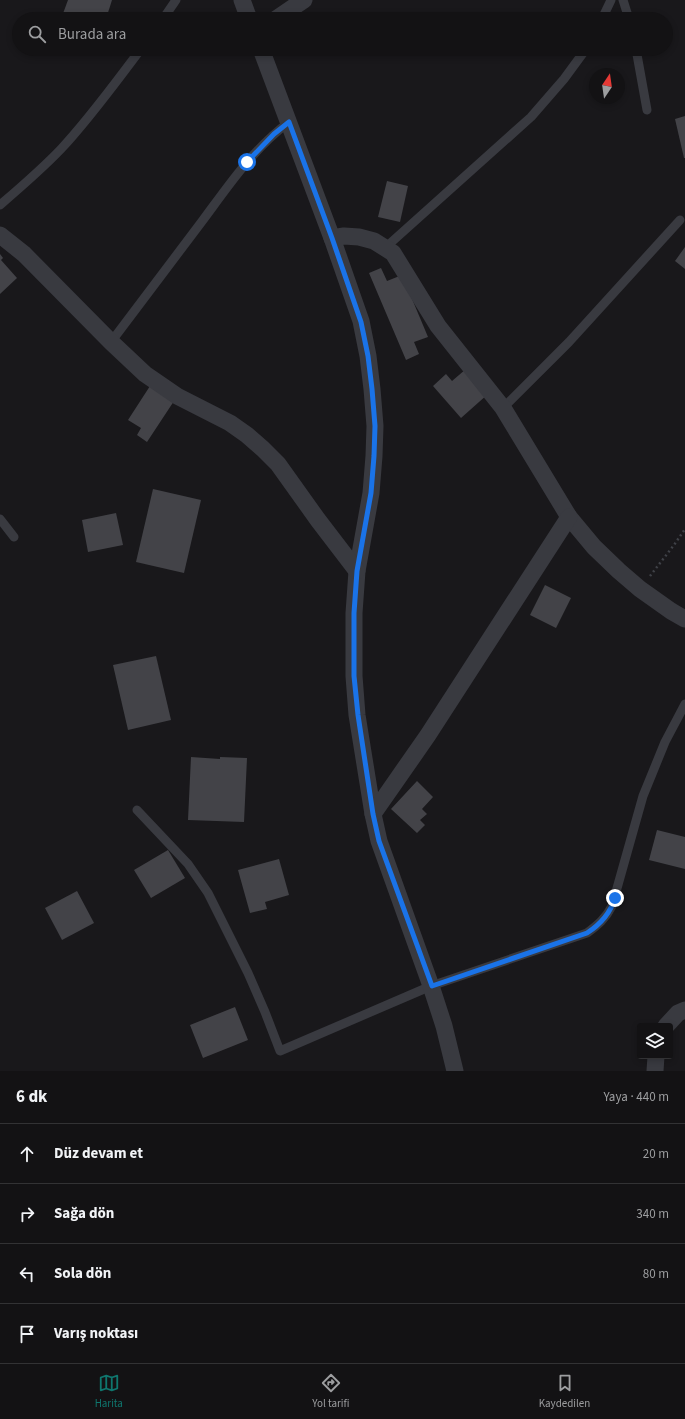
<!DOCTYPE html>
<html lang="tr">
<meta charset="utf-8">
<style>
:root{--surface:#131214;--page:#202022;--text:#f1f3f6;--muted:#9d9ea0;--line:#323234;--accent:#0f766e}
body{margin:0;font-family:"Source Sans 3",sans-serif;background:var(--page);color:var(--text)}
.controls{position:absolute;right:12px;bottom:12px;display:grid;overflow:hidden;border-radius:4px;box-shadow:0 2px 6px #0003}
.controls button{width:36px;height:36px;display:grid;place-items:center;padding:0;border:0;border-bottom:1px solid var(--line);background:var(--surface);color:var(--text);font:20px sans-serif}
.compass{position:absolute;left:589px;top:68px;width:36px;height:36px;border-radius:50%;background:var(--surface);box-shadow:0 2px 6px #0003;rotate:13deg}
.stop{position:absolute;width:12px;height:12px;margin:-9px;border:3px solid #1a73e8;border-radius:50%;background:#fff}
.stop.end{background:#1a73e8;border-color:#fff;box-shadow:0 1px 4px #0008}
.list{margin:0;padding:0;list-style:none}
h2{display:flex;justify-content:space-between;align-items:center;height:52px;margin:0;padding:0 16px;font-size:17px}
h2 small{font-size:13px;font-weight:400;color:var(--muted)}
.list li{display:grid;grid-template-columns:26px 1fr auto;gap:12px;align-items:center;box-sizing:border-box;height:60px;padding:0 16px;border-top:1px solid var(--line)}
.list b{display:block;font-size:15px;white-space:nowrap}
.list em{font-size:13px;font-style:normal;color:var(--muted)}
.icon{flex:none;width:22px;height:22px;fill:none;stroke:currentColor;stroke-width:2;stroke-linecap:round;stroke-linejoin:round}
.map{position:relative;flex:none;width:685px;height:1071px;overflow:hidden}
.search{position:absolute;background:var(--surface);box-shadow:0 2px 6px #0003;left:12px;right:12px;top:12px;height:44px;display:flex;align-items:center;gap:10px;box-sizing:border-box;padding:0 14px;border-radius:22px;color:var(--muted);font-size:15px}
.sheet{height:292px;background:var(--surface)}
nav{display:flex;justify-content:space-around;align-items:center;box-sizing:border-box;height:56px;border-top:1px solid var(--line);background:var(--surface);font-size:11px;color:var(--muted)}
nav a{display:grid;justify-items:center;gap:2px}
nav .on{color:var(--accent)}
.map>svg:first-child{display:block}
</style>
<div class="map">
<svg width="685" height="1071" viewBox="0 0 685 1071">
<rect width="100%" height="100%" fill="#19181b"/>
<!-- building -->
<g fill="#434348">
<polygon points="68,0 112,0 106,19 61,19"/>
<polygon points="685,116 685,158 684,158 675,119"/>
<polygon points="387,181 408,186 400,222 378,217"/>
<polygon points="685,247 685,269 675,261"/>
<polygon points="0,254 3,258 1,260 17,278 0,294"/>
<polygon points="381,268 387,281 402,275 428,337 414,342 419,354 406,360 369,273"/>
<polygon points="466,369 488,394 461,418 433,386 446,374 452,381"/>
<polygon points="150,386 174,401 147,442 137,435 141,428 128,420"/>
<polygon points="153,489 201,500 184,573 136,562"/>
<polygon points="116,513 123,545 88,552 82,520"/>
<polygon points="545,585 571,598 556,628 530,615"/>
<polygon points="156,656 171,720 128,730 113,665"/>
<polygon points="191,757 220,759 220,757 247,758 244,822 188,820"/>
<polygon points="417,781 433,797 422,809 427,814 420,820 425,825 417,833 391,809"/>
<polygon points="657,830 685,837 685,869 649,860"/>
<polygon points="168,850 185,878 151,898 134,870"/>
<polygon points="279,859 289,895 265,902 267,909 250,913 238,870"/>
<polygon points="77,891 94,923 62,940 45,908"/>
<polygon points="235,1007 248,1040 203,1058 190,1025"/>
</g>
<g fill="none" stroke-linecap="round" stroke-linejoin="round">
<!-- path -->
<polyline stroke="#3f4147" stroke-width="2.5" stroke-dasharray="2 3" stroke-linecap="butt" points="650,576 674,545 685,529"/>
<!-- lane -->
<g stroke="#393a40" stroke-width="9">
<polyline points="623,0 629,19"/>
<polyline points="163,19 176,0"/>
<polyline points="602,19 611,0"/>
<polyline points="636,49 647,110"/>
<path d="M0,205C21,187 42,169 61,149C90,118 115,83 141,49"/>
<polyline points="386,247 531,117 564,79 586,49"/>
<path d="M111,342C142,301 172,261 203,220C229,185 253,149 289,122"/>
<polyline points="503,408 569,342 680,220"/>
<polyline points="0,519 14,537"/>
<path d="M137,810L188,864L208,893L248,973L265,1012L280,1051L431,986L587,933C598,925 606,918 612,906L643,796L665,742L685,704"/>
</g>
<!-- street -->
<g stroke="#393a40" stroke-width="17">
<polyline points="242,0 249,19"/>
<polyline points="276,19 304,0"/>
<polyline points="261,49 332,238 361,321 368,356 372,389 375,426 374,456 371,493 357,571 354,613 354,676 357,715 373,814 379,841 431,986 444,1026 455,1071"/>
<polyline points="0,235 24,254 111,342 145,374 177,396 230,423 247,435 263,449 278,464 318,520 357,571"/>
<polyline points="332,238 344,236 359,237 374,241 393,253 438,326 503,408 569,517 594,547 619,571 640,589 671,611 685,619"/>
<polyline points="373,814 428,735 569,517"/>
<polyline points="666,1026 678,1013 685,1010"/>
<polyline points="655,1071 656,1056"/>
</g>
</g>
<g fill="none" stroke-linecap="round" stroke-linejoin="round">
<!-- route -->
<path stroke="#1a73e8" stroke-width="5" d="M247,162L274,134L289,122L332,238L361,322L368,356L372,389L375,426L374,456L371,493L357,571L354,613V676L358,715L373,814L379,841L432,986L587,933C601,924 610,914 615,898"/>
</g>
</svg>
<div class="controls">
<button><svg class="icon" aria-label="layers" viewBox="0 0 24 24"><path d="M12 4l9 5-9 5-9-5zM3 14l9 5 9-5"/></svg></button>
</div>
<svg class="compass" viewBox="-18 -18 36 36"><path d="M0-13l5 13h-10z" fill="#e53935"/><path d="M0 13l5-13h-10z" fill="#9d9ea0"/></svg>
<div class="stop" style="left:247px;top:162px"></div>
<div class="stop end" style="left:615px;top:898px"></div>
<div class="search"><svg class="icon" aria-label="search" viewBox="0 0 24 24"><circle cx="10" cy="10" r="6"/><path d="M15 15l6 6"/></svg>Burada ara</div>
</div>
<section class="sheet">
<h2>6 dk<small>Yaya · 440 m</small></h2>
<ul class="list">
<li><svg class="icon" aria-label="ahead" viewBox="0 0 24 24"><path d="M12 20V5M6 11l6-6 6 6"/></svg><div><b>Düz devam et</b></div><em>20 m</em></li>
<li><svg class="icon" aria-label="right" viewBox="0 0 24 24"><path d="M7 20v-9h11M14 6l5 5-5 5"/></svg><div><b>Sağa dön</b></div><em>340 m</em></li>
<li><svg class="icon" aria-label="left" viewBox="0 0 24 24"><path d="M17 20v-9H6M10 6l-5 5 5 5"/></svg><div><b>Sola dön</b></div><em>80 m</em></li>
<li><svg class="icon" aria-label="arrive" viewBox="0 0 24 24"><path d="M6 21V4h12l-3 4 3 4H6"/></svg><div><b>Varış noktası</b></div></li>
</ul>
</section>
<nav>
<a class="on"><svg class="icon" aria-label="map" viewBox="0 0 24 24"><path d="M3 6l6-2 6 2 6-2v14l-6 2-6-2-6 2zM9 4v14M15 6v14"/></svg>Harita</a>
<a><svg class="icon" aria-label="directions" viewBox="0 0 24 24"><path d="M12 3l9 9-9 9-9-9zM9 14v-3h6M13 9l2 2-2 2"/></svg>Yol tarifi</a>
<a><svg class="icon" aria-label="saved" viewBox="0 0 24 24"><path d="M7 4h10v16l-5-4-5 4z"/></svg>Kaydedilen</a>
</nav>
